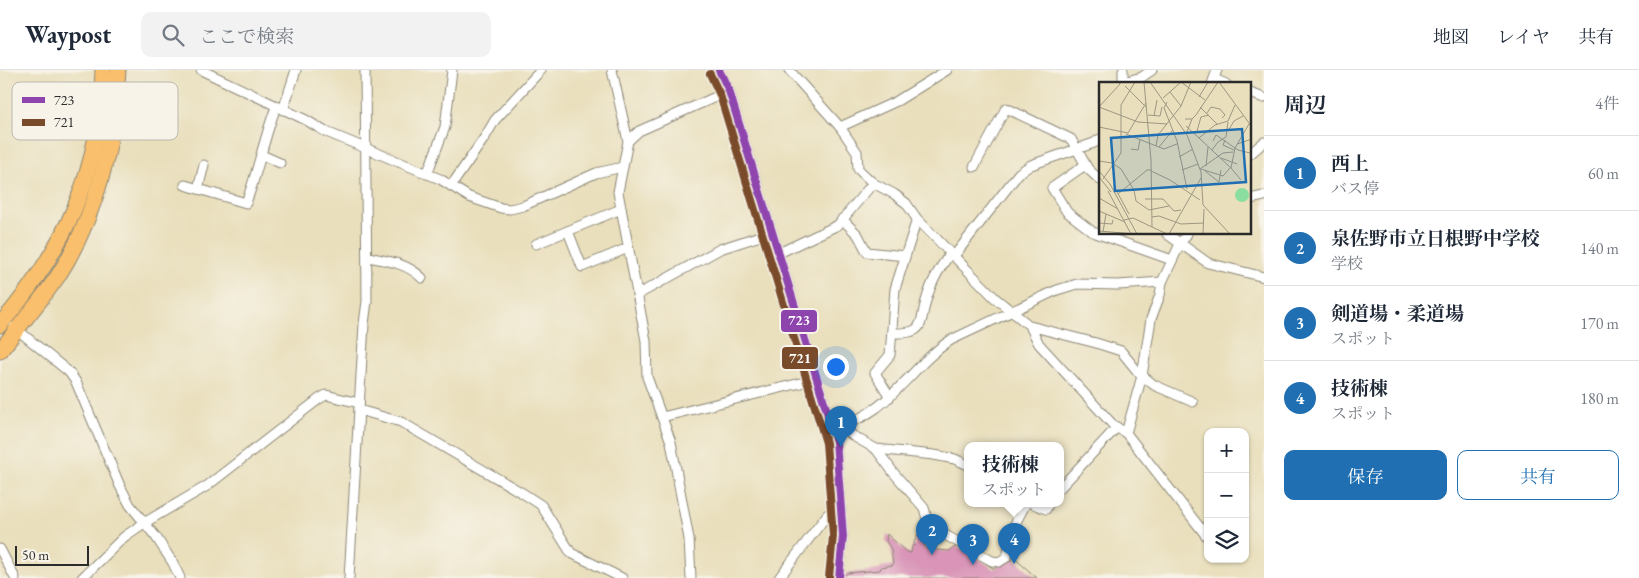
<!DOCTYPE html>
<html lang="ja">
<meta charset="utf-8">
<style>
:root{--surface:#fff;--page:#f2f2f3;--text:#1f2937;--muted:#747a83;--line:#e0e1e3;--accent:#1f6fb2}
body{margin:0;font-family:"EB Garamond","Noto Serif JP",serif;background:var(--page);color:var(--text)}
.controls{position:absolute;right:15px;bottom:15px;display:grid;overflow:hidden;border-radius:10px;box-shadow:0 1px 4px #0004}
.controls button{width:45px;height:45px;display:grid;place-items:center;padding:0;border:0;border-bottom:1px solid var(--line);background:var(--surface);color:var(--text);font:25px sans-serif}
.scale{position:absolute;left:15px;bottom:12px;width:74px;box-sizing:border-box;padding-left:5px;border:2px solid #2b2b2b;border-top:0;font-size:14px;line-height:18px;white-space:nowrap;color:#2b2b2b;-webkit-text-stroke:4px #f7f3e8;paint-order:stroke}
.you{position:absolute;left:835px;top:296px;width:18px;height:18px;margin:-12px;border:4px solid #fff;border-radius:50%;background:#1a73e8;box-shadow:0 0 0 8px #1a73e833}
.badge{display:grid;place-items:center;width:32px;height:32px;border-radius:50%;background:var(--accent);color:#fff;font-size:16px;font-weight:700}
.pin{position:absolute;translate:-50% -41px;filter:drop-shadow(0 1px 2px #0008)}
.pin::after{content:'';position:absolute;top:26px;width:18px;height:15px;background:inherit;clip-path:polygon(0 0,100% 0,50% 100%)}
.popup{position:absolute;left:964px;top:372px;width:100px;height:65px;box-sizing:border-box;display:grid;place-content:center;border-radius:10px;background:var(--surface);filter:drop-shadow(0 1px 4px #0005);font-size:16px;white-space:nowrap;color:var(--muted)}
.popup b{font-size:19px;color:var(--text)}
.popup::after{content:'';position:absolute;left:50%;top:100%;margin-left:-10px;border:10px solid transparent;border-top-color:var(--surface)}
.list{margin:0;padding:0;list-style:none}
h2{display:flex;justify-content:space-between;align-items:center;height:65px;margin:0;padding:0 20px;font-size:21px}
h2 small{font-size:16px;font-weight:400;color:var(--muted)}
.list li{display:grid;grid-template-columns:32px 1fr auto;gap:15px;align-items:center;box-sizing:border-box;height:75px;padding:0 20px;border-top:1px solid var(--line)}
.list b{display:block;font-size:19px;white-space:nowrap}
.list p{margin:0;font-size:16px;white-space:nowrap;color:var(--muted)}
.list em{font-size:16px;font-style:normal;color:var(--muted)}
.actions{display:flex;gap:10px;padding:15px 20px}
.actions a{flex:1;padding:11px 0;border:1px solid var(--accent);border-radius:10px;text-align:center;font-size:18px;color:var(--accent)}
.actions .main{background:var(--accent);color:#fff}
.icon{flex:none;width:28px;height:28px;fill:none;stroke:currentColor;stroke-width:2;stroke-linecap:round;stroke-linejoin:round}
.map{position:relative;flex:none;width:1264px;height:508px;overflow:hidden}
header{display:flex;align-items:center;gap:30px;box-sizing:border-box;height:70px;padding:0 25px;background:var(--surface);border-bottom:1px solid var(--line)}
header strong{font-size:24px}
nav{display:flex;gap:28px;margin-inline-start:auto;font-size:18px}
.search{width:350px;height:45px;background:var(--page);display:flex;align-items:center;gap:12px;box-sizing:border-box;padding:0 18px;border-radius:10px;color:var(--muted);font-size:19px}
main{display:flex}
aside{flex:1;background:var(--surface)}
.map>svg:first-child{display:block}
</style>
<header>
<strong>Waypost</strong>
<div class="search"><svg class="icon" aria-label="search" viewBox="0 0 24 24"><circle cx="10" cy="10" r="6"/><path d="M15 15l6 6"/></svg>ここで検索</div>
<nav><a>地図</a><a>レイヤ</a><a>共有</a></nav>
</header>
<main>
<div class="map">
<svg width="1264" height="508" viewBox="0 0 1264 508">
<rect width="100%" height="100%" fill="#f7f3e8"/>
<filter id="ink" filterUnits="userSpaceOnUse"><feTurbulence type="fractalNoise" baseFrequency=".02" numOctaves="2"/><feDisplacementMap in="SourceGraphic" scale="10" xChannelSelector="R" yChannelSelector="G"/><feConvolveMatrix kernelMatrix="1 2 1 2 8 2 1 2 1" color-interpolation-filters="sRGB"/></filter>
<filter id="wash" filterUnits="userSpaceOnUse"><feTurbulence type="fractalNoise" baseFrequency=".0096" numOctaves="4" result="noise"/><feDisplacementMap in="SourceGraphic" scale="20" xChannelSelector="R" yChannelSelector="G"/><feGaussianBlur stdDeviation="1.12" result="paint"/><feColorMatrix in="noise" values="0 0 0 0 0 0 0 0 0 0 0 0 0 0 0 0 0 1.4 0 .05"/><feComposite in="paint" operator="in"/></filter>
<g filter="url(#wash)">
<rect width="100%" height="100%" fill="#e9dfbc"/>
<g id="blocks">
<!-- building -->
<polygon fill="#d994b7" points="887,464 906,482 911,483 912,476 915,475 914,472 918,464 926,479 949,481 957,476 971,483 994,499 1012,486 1037,508 842,508 847,503 880,500 881,497 893,495 891,479 886,471"/>
</g>
</g>
<g filter="url(#ink)">
<use href="#blocks" fill-opacity="0" stroke="#8a8574" stroke-width="1"/>
<g fill="none" stroke-linecap="round" stroke-linejoin="round">
<!-- minor casing -->
<g stroke="#8a8574" stroke-width="11">
<g id="minor">
<polyline points="201,0 306,50 324,61 440,109 469,127 501,138 510,139 523,136 596,103 623,97"/>
<polyline points="612,0 628,71 618,122 646,271 647,307 671,372 689,469 691,508"/>
<polyline points="719,0 729,21 836,371 843,466 839,508"/>
<polyline points="789,0 840,57 897,31 947,0"/>
<polyline points="1123,0 1123,14"/>
<polyline points="1214,9 1226,14"/>
<polyline points="1123,12 1142,7 1152,0"/>
<polyline points="1212,14 1217,0"/>
<polyline points="1250,23 1264,28"/>
<polyline points="283,40 296,0"/>
<polyline points="840,57 857,82 858,99 873,113 894,124 906,133 917,149 995,228 1030,256 1039,274 1114,356 1126,363"/>
<polyline points="628,71 639,61 729,21"/>
<polyline points="1250,84 1264,72"/>
<polyline points="262,85 280,93"/>
<polyline points="1085,95 1052,118 1067,142 1093,162 1172,190"/>
<polyline points="974,97 1006,38 1071,69 1088,99 1100,110"/>
<polyline points="427,104 445,57 452,0"/>
<path d="M185,115L246,133C258,101 264,68 276,37"/>
<polyline points="451,116 485,67 495,50 541,0"/>
<polyline points="198,119 204,95"/>
<polyline points="1250,129 1264,126"/>
<polyline points="842,149 858,165 867,182 905,186"/>
<polyline points="568,161 582,197 628,178"/>
<polyline points="1167,164 1208,193 1264,207"/>
<polyline points="1187,164 1180,174 1162,212 1160,225 1151,249 1142,306 1126,363 1208,468"/>
<polyline points="536,174 621,139"/>
<polyline points="779,183 838,155 873,113"/>
<polyline points="954,186 1019,103 1031,95 1094,73 1100,69"/>
<path d="M368,187C388,191 407,193 422,208"/>
<polyline points="637,225 720,179 772,162"/>
<polyline points="1030,256 1096,273 1121,281 1138,302 1154,315 1193,332"/>
<polyline points="14,257 69,302 76,312 120,416 130,435 156,467 173,493 180,508"/>
<path d="M892,263C899,263 908,264 915,260C922,256 922,247 924,239C928,220 938,199 951,183"/>
<polyline points="890,327 875,303 890,285 895,219 917,149"/>
<polyline points="359,340 401,352 524,424 541,435 571,483 622,508"/>
<polyline points="662,347 817,309"/>
<polyline points="842,356 853,366 876,379 934,385 955,389 968,395"/>
<path d="M832,357C885,350 910,296 951,270L1057,220L1077,214L1118,215L1162,212"/>
<polyline points="876,379 893,402 924,438 929,456 992,491 999,492 1007,487 1014,456 1026,433"/>
<polyline points="1060,418 1117,357"/>
<polyline points="1031,433 1046,439 1049,433"/>
<polyline points="0,479 15,508"/>
<polyline points="82,508 124,467 144,453 207,416 319,329 326,325 359,333"/>
<polyline points="349,508 364,254 367,231 365,0"/>
<polyline points="779,508 827,445 840,434"/>
</g>
</g>
<!-- primary casing -->
<g stroke="#8a8574" stroke-width="17">
<g id="primary">
<path d="M0,255C66,178 100,102 103,0"/>
<path d="M0,281C19,256 40,232 58,206C97,145 115,71 118,0"/>
</g>
</g>
<!-- minor -->
<use href="#minor" stroke="#fff" stroke-width="9"/>
<!-- primary -->
<use href="#primary" stroke="#f9bf6c" stroke-width="15"/>
<!-- bus-1 casing -->
<g stroke="#f7f3e8" stroke-width="11">
<polyline id="bus-1" points="719,0 729,21 836,371 843,466 839,508"/>
</g>
<!-- bus-2 casing -->
<g stroke="#f7f3e8" stroke-width="11">
<polyline id="bus-2" points="710,4 720,25 826,373 833,466 829,507"/>
</g>
<!-- bus-1 -->
<use href="#bus-1" stroke="#8e44ad" stroke-width="8"/>
<!-- bus-2 -->
<use href="#bus-2" stroke="#7a4b2a" stroke-width="8"/>
</g>
</g>
<!-- overview -->
<g transform="translate(1099 12)">
<rect width="152" height="152" fill="#e9dfbc"/>
<path d="M136 113a7 7 0 1 1 14 0a7 7 0 1 1-14 0Z" fill="#89dea0"/>
<path fill="none" stroke="#9d9782" stroke-width="1" d="M45,0L52,78L53,145M51,0L88,53L102,90L104,123L131,152M120,0L153,45M26,4L47,25M71,10L82,24M100,15L109,0M64,16L82,0L106,18M68,20L65,26L78,59L88,107M0,25L39,40L68,42M0,25L21,2L20,0M101,25L118,42M108,31L112,25L121,27L126,33L123,36M49,33L61,34L63,25M55,34L58,18M86,37H93L97,33L119,0M87,44L100,56L116,43L129,39L136,23M0,45L29,51L47,21M98,49L102,35L110,33M129,49L135,39L144,34M27,52L65,67L78,62M87,52L93,37M100,56L132,86M126,58L124,63L135,68M114,59L117,53L139,68L151,71M138,62L153,57M57,64L59,53L82,24L92,0M60,65L74,48M32,67L39,68L41,58M113,68L119,60L127,55L129,40M80,75L94,67M122,76L138,82M0,79L13,81L22,87L35,108L37,119L50,128L70,124M107,84L109,65M101,87L124,71L134,70M102,87L124,94L131,86M83,88L99,82M0,89L11,102L38,152M52,89L71,98L101,118M106,89L120,100L122,88M0,95L12,110M4,97L22,71V23L36,0M142,98L132,86L136,66L150,42M16,106L30,132M9,109L32,152M19,112L48,88H52M0,116L19,127M46,117H64L75,129L82,128M0,129L7,132L4,150M7,132L26,140M53,135L60,134L82,142L105,141M25,138L34,136L68,152M0,141L13,142L14,138M0,149L36,152M70,152L102,96M104,152L105,127"/>
<path fill="#1f6fb2" fill-opacity="0.15" stroke="#1f6fb2" stroke-width="2.5" d="M143,47L147,100L16,109L12,56Z"/>
<rect width="152" height="152" fill="none" stroke="#2b2b2b" stroke-width="2.5"/>
</g>
<!-- legend -->
<rect x="12" y="12" width="166" height="58" rx="8" fill="#f7f3e8" stroke="#bab7af" stroke-width="1"/>
<rect x="22" y="27" width="23" height="6" fill="#8e44ad"/>
<rect x="22" y="49" width="23" height="7" fill="#7a4b2a"/>
<g font-size="14" fill="#2b2b2b">
<text x="54" y="35">723</text>
<text x="54" y="57">721</text>
</g>
<g stroke="#f7f3e8" stroke-width="2">
<rect x="780" y="239" width="38" height="24" rx="5" fill="#8e44ad"/>
<rect x="781" y="276" width="38" height="24" rx="5" fill="#7a4b2a"/>
</g>
<g font-size="14" text-anchor="middle" font-weight="bold" fill="#fff">
<text x="799" y="255">723</text>
<text x="800" y="293">721</text>
</g>
</svg>
<div class="controls">
<button>+</button>
<button>−</button>
<button><svg class="icon" aria-label="layers" viewBox="0 0 24 24"><path d="M12 4l9 5-9 5-9-5zM3 14l9 5 9-5"/></svg></button>
</div>
<div class="scale">50 m</div>
<div class="you"></div>
<div class="pin badge" style="left:841px;top:377px">1</div>
<div class="pin badge" style="left:932px;top:485px">2</div>
<div class="pin badge" style="left:973px;top:495px">3</div>
<div class="pin badge" style="left:1014px;top:494px">4</div>
<div class="popup"><b>技術棟</b>スポット</div>
</div>
<aside>
<h2>周辺<small>4件</small></h2>
<ul class="list">
<li><span class="badge">1</span><div><b>西上</b><p>バス停</p></div><em>60 m</em></li>
<li><span class="badge">2</span><div><b>泉佐野市立日根野中学校</b><p>学校</p></div><em>140 m</em></li>
<li><span class="badge">3</span><div><b>剣道場・柔道場</b><p>スポット</p></div><em>170 m</em></li>
<li><span class="badge">4</span><div><b>技術棟</b><p>スポット</p></div><em>180 m</em></li>
</ul>
<div class="actions"><a class="main">保存</a><a>共有</a></div>
</aside>
</main>
